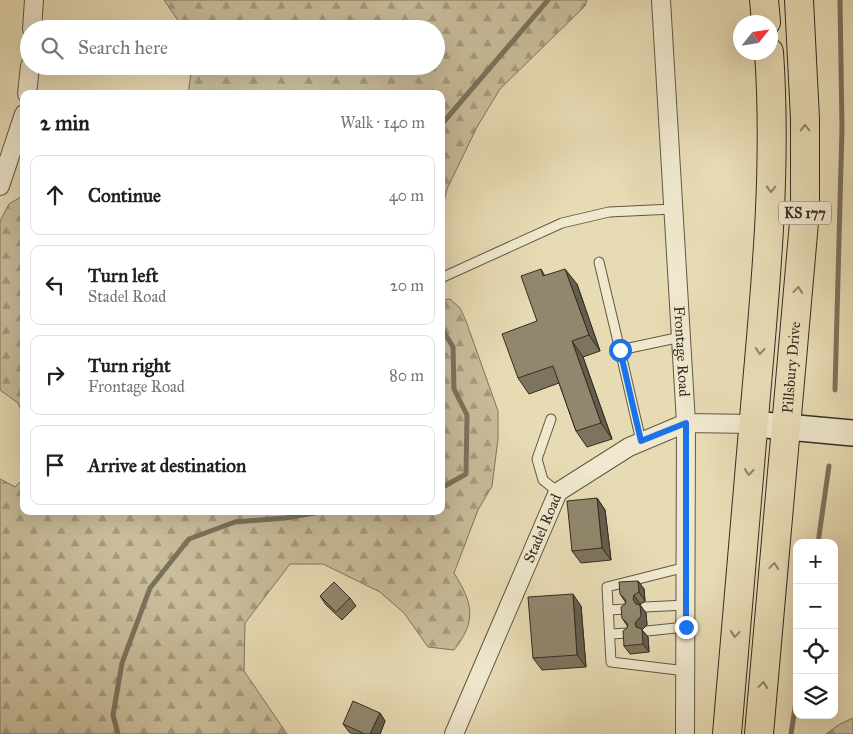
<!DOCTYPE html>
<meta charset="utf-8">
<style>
:root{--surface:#fff;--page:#f2f2f2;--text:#202124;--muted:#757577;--line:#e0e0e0}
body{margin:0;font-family:"IM FELL Great Primer",serif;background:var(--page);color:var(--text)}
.controls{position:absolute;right:15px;bottom:15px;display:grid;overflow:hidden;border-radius:10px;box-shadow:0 5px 20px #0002}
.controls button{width:45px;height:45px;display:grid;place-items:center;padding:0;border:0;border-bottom:1px solid var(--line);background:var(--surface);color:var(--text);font:25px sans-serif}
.compass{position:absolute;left:733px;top:15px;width:45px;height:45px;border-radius:50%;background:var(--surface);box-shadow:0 5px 20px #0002;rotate:60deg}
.stop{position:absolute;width:15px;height:15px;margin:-11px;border:4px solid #1a73e8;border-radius:50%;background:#fff}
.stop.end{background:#1a73e8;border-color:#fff;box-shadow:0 1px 5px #0008}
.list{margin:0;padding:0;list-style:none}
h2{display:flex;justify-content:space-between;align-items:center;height:65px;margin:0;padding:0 20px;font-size:21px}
h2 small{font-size:16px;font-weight:400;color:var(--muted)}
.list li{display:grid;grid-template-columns:32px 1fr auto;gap:15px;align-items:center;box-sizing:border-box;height:80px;margin:0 10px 10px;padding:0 10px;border:1px solid var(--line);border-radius:10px}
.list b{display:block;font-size:19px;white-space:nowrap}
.list p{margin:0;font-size:16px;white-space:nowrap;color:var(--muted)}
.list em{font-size:16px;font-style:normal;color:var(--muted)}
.icon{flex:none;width:28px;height:28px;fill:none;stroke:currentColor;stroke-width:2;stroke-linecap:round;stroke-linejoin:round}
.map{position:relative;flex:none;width:853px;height:734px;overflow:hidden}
.search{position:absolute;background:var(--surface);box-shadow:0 5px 20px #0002;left:20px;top:20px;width:425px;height:55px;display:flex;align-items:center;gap:12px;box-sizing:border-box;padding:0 18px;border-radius:28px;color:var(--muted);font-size:19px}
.panel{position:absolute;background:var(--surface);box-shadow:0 5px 20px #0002;left:20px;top:90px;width:425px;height:425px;border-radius:10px}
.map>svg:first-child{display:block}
</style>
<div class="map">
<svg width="853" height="734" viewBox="0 0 853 734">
<defs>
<pattern id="forest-firs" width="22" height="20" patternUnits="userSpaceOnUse" patternTransform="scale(1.25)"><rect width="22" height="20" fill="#c9bd9b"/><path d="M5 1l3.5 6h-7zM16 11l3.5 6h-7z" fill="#a49a7e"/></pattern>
</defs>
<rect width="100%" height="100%" fill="#e7dbb4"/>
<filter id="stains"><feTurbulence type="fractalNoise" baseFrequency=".004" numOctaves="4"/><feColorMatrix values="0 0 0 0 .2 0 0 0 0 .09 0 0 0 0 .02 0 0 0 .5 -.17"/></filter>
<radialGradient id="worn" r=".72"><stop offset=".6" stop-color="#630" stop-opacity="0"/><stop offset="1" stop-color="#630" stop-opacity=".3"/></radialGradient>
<!-- forest -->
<g fill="url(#forest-firs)" stroke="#7e745e">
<polygon points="164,0 587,0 585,6 500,89 477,127 447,189 441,216 441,94 188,94 192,66 436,66 436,29 184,29"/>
<polygon points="24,195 24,417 18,403 0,390 0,221 9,204"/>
<path d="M450,299L460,308L466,321L498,411V439L492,486L478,510L454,573C473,603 477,621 454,650L428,647L404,613L380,592L323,564H290L245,623L244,671L287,734H0V479L15,487L24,478V511H441V300Z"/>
<polygon points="853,718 853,734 826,734 840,724"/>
</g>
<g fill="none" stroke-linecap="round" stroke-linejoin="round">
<!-- stream -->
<g stroke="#7b725c" stroke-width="5">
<polyline points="441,125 548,0"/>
<polyline points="441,327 453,347 454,389 467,415 466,474 441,488"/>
<polyline points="835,390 842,128 840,0"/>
<polyline points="818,543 829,466"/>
<polyline points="118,734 113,715 122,663 150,588 189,539 235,522 285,518 327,511"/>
<polyline points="791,734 797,695"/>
</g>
<!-- service casing -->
<g stroke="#615846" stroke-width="11">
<g id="service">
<polyline points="599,262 620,350 681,337"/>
<polyline points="441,278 562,223 609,212 673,209"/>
<polyline points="620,350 641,441"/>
<polyline points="551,419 537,459 543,480 558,492"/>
<polyline points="645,607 686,605"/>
<polyline points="608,610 626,609"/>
<polyline points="647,631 686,627"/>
<polyline points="610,634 628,633"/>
<polyline points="686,671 611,662 607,587 686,567"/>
</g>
</g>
<!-- minor casing -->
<g stroke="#615846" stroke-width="20">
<g id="minor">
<path id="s1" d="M661,0L686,423L685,734"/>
<polyline points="32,29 34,0"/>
<polyline points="27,94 30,66"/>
<polyline points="0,186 24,114"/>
<path id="s2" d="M454,734L558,492L629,447L686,423L753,424"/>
</g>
</g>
<!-- secondary casing -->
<g stroke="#342c22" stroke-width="28">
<polyline id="secondary" points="753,424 853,433"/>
</g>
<!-- trunk casing -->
<g stroke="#342c22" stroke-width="30">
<g id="trunk">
<polyline points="764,0 766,22"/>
<path d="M727,734C736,621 746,508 756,395C766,282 777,167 769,52"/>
<path id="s3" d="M759,734L805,211V119L799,0"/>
</g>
</g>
<!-- service -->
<use href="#service" stroke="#efe8ce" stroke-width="9"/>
<!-- minor -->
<use href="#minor" stroke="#efe8ce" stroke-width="18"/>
<!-- secondary -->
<use href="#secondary" stroke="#efe8ce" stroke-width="25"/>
<!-- trunk -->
<use href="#trunk" stroke="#e7dbb4" stroke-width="28"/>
</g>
<!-- wall -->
<g fill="#7d745f" stroke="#342c22">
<polygon points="541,269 545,276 577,284 600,351 583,357 612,439 587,447 576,431 559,383 529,394 518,378 537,321"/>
<polygon points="597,498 605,510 611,560 581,563 572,551"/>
<polygon points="638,581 644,589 645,601 640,604 640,605 646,613 647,625 642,630 648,637 649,652 630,654 624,646 628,627 622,618 626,603 620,594"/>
<polygon points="320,596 350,598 356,606 342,620 326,605"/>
<polygon points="581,606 586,667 542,670 533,658"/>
<polygon points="380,713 385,721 380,734 353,734 349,732 343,724"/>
</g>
<!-- shaded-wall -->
<g fill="#665e4d" stroke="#342c22">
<polygon points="565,269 577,284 600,351 589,335"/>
<polygon points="572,341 583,357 612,439 601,423"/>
<polygon points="597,498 605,510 611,560 602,548"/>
<polygon points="638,581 644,589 645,601 639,592"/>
<polygon points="573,594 581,606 586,667 577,655"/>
<polygon points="634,595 640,604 639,608 640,605 646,613 647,625 642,630 648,637 649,652 643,644 635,623 633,599"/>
<polygon points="380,713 385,721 380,734 370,734"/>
</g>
<!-- building -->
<g fill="#91876e" stroke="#342c22">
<polygon points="541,269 543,276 565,269 589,335 572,341 601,423 576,431 553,366 518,378 502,334 537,321 521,276"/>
<polygon points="597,498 602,548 572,551 567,501"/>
<polygon points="638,581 639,592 634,595 633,599 636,604 640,605 641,616 635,623 636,627 642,629 643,644 624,646 623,631 627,628 628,624 622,618 621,607 625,604 626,600 620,594 619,582"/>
<polygon points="334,582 350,598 336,612 320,596"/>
<polygon points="573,594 577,655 533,658 528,597"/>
<polygon points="353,701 380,713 370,734 365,734 343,724"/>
</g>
<!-- one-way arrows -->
<defs><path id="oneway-chevron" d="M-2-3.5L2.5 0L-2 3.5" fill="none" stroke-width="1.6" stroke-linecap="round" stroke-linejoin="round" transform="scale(1.25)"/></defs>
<g stroke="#8e846b">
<use href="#oneway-chevron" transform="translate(805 128) rotate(-90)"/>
<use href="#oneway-chevron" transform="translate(771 189) rotate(91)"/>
<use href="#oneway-chevron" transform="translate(798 290) rotate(-85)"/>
<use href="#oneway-chevron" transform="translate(760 351) rotate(95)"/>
<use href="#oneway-chevron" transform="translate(749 472) rotate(96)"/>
<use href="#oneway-chevron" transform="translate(774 566) rotate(-85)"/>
<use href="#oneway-chevron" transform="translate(735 634) rotate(95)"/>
<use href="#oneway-chevron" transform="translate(763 685) rotate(-85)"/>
</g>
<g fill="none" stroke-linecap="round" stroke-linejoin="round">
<!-- route -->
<polyline stroke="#1a73e8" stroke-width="6" points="620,350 641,441 686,423 686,627"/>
</g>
<g text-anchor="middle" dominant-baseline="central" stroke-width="4" stroke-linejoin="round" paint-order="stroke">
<!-- shield labels -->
<rect fill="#efe8ce" stroke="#6c6456" stroke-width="1" x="779" y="201.5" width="52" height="23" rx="4"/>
<g font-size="14" font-weight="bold" fill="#342c22">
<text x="805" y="213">KS 177</text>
</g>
<!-- street labels -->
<g font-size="15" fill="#342c22" stroke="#efe8ce">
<text stroke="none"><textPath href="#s1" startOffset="352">Frontage Road</textPath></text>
<text stroke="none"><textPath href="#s3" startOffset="368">Pillsbury Drive</textPath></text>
<text stroke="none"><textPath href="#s2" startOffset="224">Stadel Road</textPath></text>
</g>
</g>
<rect width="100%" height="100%" filter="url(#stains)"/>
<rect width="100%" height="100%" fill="url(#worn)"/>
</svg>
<div class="controls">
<button>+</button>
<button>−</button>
<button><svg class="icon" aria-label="locate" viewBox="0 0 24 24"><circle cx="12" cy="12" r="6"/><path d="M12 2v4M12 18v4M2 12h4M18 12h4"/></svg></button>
<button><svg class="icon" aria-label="layers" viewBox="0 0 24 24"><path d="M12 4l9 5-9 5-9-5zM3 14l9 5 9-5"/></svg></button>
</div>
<svg class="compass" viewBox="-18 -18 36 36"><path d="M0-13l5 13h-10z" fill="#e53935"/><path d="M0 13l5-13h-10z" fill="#757577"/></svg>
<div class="stop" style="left:620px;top:350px"></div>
<div class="stop end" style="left:686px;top:627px"></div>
<div class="search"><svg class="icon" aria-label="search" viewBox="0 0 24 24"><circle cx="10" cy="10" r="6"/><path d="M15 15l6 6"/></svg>Search here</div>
<section class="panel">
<h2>2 min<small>Walk · 140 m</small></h2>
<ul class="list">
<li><svg class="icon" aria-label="ahead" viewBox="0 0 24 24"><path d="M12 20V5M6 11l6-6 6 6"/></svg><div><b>Continue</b></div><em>40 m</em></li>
<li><svg class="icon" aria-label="left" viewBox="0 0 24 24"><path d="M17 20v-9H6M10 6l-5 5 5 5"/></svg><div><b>Turn left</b><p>Stadel Road</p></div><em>20 m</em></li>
<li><svg class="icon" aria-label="right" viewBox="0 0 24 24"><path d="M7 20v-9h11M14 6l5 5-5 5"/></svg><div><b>Turn right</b><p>Frontage Road</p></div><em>80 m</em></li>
<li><svg class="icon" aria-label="arrive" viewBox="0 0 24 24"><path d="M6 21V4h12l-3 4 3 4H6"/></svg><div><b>Arrive at destination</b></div></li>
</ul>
</section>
</div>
